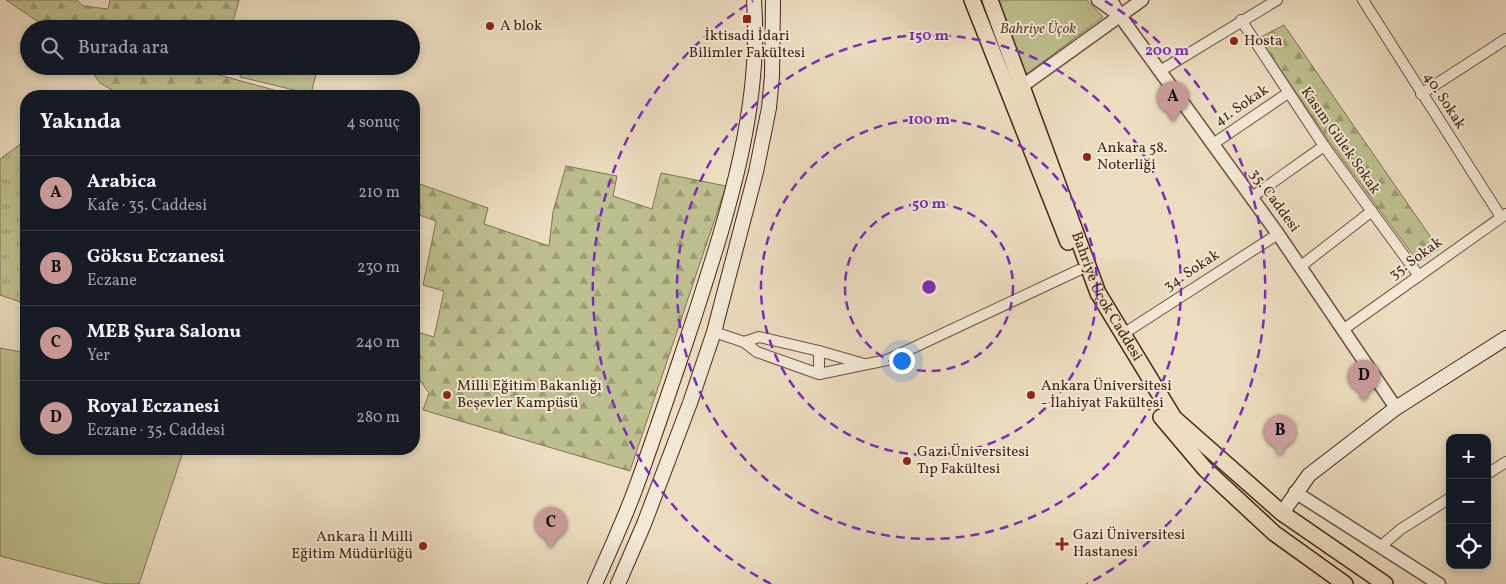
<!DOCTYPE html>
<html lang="tr">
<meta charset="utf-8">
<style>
:root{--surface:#171b24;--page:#242831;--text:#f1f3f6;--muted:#9ea1a6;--line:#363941;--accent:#c59692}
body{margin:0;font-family:Vollkorn,serif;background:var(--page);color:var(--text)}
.controls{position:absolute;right:15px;bottom:15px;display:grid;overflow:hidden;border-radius:10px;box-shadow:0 2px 8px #0003}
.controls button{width:45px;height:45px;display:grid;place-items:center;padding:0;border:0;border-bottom:1px solid var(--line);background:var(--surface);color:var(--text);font:25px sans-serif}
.you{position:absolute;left:901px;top:360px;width:18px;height:18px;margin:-12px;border:4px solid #fff;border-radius:50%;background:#1a73e8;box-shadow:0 0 0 8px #1a73e833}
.badge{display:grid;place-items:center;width:32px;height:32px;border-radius:50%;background:var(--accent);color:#111;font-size:16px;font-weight:700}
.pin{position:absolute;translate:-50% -41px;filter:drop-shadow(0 1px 2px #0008)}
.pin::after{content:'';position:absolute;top:26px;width:18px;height:15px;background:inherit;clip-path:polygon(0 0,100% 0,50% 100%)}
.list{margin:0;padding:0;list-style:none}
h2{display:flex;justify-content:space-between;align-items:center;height:65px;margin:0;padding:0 20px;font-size:21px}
h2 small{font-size:16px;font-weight:400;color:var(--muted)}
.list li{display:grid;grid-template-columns:32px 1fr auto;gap:15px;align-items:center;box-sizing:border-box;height:75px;padding:0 20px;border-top:1px solid var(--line)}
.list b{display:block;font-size:19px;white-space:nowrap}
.list p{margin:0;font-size:16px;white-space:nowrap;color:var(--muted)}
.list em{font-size:16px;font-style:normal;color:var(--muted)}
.icon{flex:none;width:28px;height:28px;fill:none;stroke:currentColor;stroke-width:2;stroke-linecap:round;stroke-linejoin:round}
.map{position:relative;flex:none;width:1506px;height:584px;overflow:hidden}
.search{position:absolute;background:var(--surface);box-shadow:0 2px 8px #0003;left:20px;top:20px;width:400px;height:55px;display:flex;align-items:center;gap:12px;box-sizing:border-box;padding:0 18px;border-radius:28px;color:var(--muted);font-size:19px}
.panel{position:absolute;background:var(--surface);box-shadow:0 2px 8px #0003;left:20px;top:90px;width:400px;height:365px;border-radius:20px}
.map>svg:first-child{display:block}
</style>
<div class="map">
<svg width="1506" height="584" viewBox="0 0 1506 584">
<defs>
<pattern id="grass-tufts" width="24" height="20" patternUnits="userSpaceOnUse" patternTransform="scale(1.25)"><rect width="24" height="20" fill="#bebf8e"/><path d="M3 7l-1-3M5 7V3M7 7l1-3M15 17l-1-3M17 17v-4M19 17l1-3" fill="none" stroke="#9c9b73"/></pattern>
<pattern id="forest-firs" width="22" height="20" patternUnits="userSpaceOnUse" patternTransform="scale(1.25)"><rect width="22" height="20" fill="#bebf8e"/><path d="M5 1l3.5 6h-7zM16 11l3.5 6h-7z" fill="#9c9b73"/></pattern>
</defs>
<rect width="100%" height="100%" fill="#ecddc0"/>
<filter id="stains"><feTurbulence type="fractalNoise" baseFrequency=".004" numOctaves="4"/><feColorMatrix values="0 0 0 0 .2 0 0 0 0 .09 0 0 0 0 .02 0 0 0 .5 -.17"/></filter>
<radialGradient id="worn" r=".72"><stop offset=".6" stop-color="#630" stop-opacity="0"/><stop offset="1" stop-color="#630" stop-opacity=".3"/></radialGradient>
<!-- grass -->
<polygon fill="url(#grass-tufts)" stroke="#827251" points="26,140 26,304 0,295 0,159"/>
<!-- forest -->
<g fill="url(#forest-firs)" stroke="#827251">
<polygon points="6,0 77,0 83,6 108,9 110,0 239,0 231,29 49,29"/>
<polygon points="1284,25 1439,249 1419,263 1329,141 1259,38"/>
<polygon points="88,66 221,66 219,75 296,96 122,96 100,83"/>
<polygon points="566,166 617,176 613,196 652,209 661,173 726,186 630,471 423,410 429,393 414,372 414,331 434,337 444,291 423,285 436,221 414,213 414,182 488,208 484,224 549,246 553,212"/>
</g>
<!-- green -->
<g fill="#bebf8e" stroke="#827251">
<polygon points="996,0 1087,0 1103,17 1025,75"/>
<polygon points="253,21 284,29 252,29"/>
<polygon points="242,66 318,66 311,94 240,77"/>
<polygon points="0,348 26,353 26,449 184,449 139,584 107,584 0,556"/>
</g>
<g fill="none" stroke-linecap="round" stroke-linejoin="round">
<!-- minor casing -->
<g stroke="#70523f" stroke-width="12">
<g id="minor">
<polyline points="1363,0 1501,217"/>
<polyline points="1241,20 1324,146 1419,276"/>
<polyline points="1160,71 1277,0"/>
<polyline points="1421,94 1506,39"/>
<polyline points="1213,144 1288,93"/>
<polyline points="1252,197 1324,146"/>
<polyline points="1301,266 1372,211"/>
<polyline points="1344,329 1506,214"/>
<polyline points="714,332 744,342 757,352 819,374 887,360 1079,270"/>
<polyline points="1123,334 1278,234"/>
<polyline points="744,342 759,337 819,351 864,364"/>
<polyline points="819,374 819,351"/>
<polyline points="1487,474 1506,462"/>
<polyline points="1381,546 1401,529 1450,498"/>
</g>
</g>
<!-- tertiary casing -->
<g stroke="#70523f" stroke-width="15">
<g id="tertiary">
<polyline points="1098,0 1116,13"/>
<polyline points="1111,0 1120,16 1278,234 1396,408"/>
<polyline points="1021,87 1142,0"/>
<polyline points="1295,492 1439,584"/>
</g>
</g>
<!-- secondary casing -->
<g stroke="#472414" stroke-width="16">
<g id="secondary">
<polyline points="1282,513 1309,475 1396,408 1506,338"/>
<path d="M595,584C609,553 623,522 635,490C656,433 675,375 694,318C727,215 762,110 754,0"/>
<polyline points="618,584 644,524 690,403 714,332 756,172 769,108 772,76 773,0"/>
</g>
</g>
<!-- primary casing -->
<g stroke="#472414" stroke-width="18">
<g id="primary">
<polyline points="972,0 1068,242"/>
<path id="s1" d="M990,0L1098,293L1174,418L1282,513L1385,584"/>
<polyline points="1161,417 1205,469 1274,533 1345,584"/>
</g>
</g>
<!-- minor -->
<use href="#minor" stroke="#f3e9d6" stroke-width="10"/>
<!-- tertiary -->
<use href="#tertiary" stroke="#f3e9d6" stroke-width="12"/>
<!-- secondary -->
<use href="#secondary" stroke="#f3e9d6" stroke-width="14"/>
<!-- primary -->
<use href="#primary" stroke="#ecddc0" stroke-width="15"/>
</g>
<!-- distance rings -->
<g fill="none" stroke="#7b2cbf" stroke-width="2.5" stroke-dasharray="9 6">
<circle cx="929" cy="287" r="84"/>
<circle cx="929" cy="287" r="168"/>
<circle cx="929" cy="287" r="252"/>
<path d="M771 584A336 336 0 0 1 753 1M1105 1A336 336 0 0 1 1087 584"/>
</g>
<!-- markers -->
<g fill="#8f2418" stroke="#f3e9d6" stroke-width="2">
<rect x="742" y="14" width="10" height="10" rx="2.5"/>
<circle cx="490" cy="26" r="5"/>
<circle cx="1234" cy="41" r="5"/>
<circle cx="1087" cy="157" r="5"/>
<circle cx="447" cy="395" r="5"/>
<circle cx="1031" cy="395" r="5"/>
<circle cx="907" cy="461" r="5"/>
<path d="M1059.5 536.5h5v5h5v5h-5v5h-5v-5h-5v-5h5z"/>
<circle cx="423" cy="546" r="5"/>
</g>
<g text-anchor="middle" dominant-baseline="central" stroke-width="4" stroke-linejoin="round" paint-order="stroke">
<!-- poi labels -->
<g font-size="15" fill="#472414" stroke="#f3e9d6" text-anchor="start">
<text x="500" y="26">A blok</text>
<text x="747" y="36" text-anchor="middle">İktisadi İdari<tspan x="747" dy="17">Bilimler Fakültesi</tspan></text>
<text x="1244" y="41">Hosta</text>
<text x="1097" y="148">Ankara 58.<tspan x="1097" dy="17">Noterliği</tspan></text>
<text x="457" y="386">Milli Eğitim Bakanlığı<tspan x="457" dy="17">Beşevler Kampüsü</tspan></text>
<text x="1041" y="386">Ankara Üniversitesi<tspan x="1041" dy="17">- İlahiyat Fakültesi</tspan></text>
<text x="917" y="452">Gazi Üniversitesi<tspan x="917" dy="17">Tıp Fakültesi</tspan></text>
<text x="1073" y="535">Gazi Üniversitesi<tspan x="1073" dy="17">Hastanesi</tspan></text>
<text x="413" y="537" text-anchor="end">Ankara İl Milli<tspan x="413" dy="17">Eğitim Müdürlüğü</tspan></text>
</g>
<!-- park labels -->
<g font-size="15" font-style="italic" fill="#654b32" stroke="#f3e9d6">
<text x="1038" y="29">Bahriye Üçok</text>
</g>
<!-- street labels -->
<g font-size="15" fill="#472414" stroke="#f3e9d6">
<text transform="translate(1444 101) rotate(57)">40. Sokak</text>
<text transform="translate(1242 106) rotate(-34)">41. Sokak</text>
<text transform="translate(1340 141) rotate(55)">Kasım Gülek Sokak</text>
<text transform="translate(1274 201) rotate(54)">35. Caddesi</text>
<text transform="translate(1416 259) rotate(-36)">35. Sokak</text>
<text transform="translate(1192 271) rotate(-33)">34. Sokak</text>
<text stroke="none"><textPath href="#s1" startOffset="319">Bahriye Üçok Caddesi</textPath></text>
</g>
</g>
<circle cx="929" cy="287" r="8" fill="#7b2cbf" stroke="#f3e9d6" stroke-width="2.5"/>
<g font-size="15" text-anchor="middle" font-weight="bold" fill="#7b2cbf" stroke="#f3e9d6" stroke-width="4" stroke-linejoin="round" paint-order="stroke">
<text x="929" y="40">150 m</text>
<text x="1167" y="55">200 m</text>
<text x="929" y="124">100 m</text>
<text x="929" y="208">50 m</text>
</g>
<rect width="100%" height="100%" filter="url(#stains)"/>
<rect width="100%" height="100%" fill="url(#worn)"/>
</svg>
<div class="controls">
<button>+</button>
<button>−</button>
<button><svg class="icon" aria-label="locate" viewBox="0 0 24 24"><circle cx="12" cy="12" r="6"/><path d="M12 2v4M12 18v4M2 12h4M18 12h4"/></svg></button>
</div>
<div class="you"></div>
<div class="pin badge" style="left:1173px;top:122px">A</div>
<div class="pin badge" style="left:1280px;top:456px">B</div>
<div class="pin badge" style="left:551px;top:548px">C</div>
<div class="pin badge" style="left:1364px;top:401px">D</div>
<div class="search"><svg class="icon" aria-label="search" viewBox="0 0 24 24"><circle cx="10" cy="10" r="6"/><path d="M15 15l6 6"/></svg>Burada ara</div>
<section class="panel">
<h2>Yakında<small>4 sonuç</small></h2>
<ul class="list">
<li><span class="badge">A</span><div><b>Arabica</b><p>Kafe · 35. Caddesi</p></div><em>210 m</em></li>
<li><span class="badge">B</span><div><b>Göksu Eczanesi</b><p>Eczane</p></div><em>230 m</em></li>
<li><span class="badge">C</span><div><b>MEB Şura Salonu</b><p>Yer</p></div><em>240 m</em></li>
<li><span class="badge">D</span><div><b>Royal Eczanesi</b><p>Eczane · 35. Caddesi</p></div><em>280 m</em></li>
</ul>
</section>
</div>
